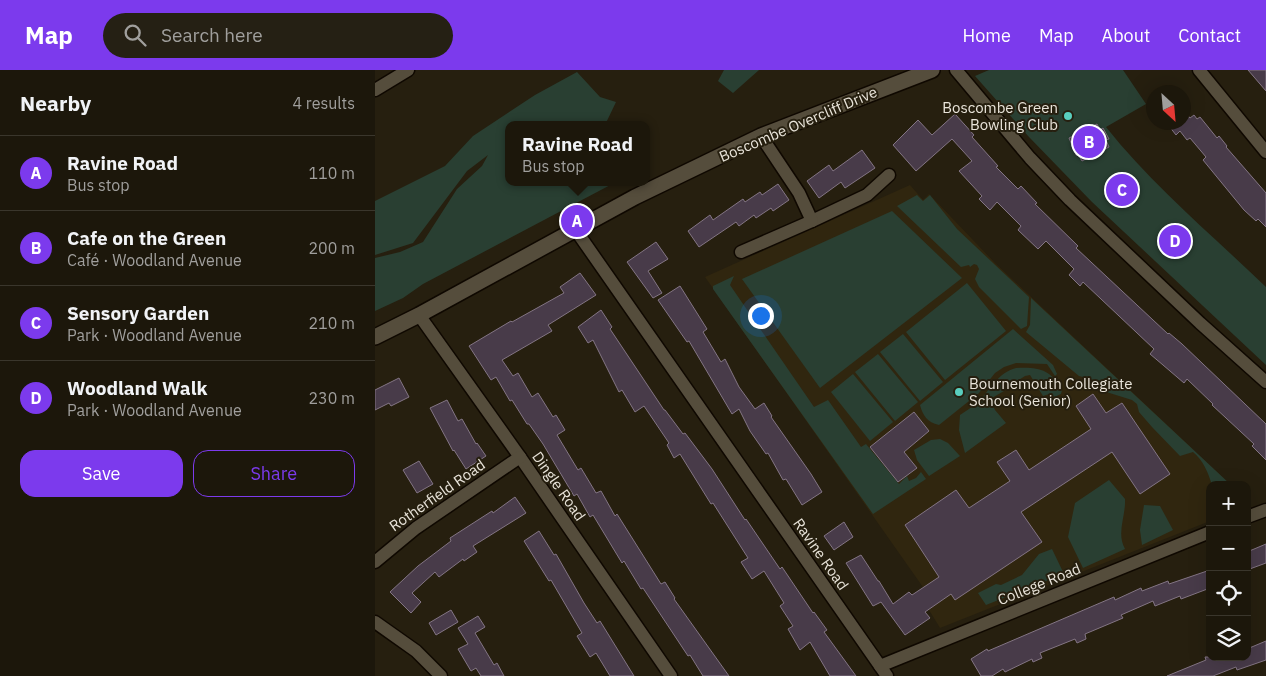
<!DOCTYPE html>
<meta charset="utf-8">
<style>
:root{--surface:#1c170b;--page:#252014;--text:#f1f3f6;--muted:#a09f9d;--line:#3a362c;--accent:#7c3aed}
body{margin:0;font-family:"IBM Plex Sans",sans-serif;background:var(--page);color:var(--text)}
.controls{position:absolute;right:15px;bottom:15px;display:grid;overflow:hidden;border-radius:10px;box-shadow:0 5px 20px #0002}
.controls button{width:45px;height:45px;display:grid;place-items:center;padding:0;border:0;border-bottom:1px solid var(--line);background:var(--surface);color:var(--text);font:25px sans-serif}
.compass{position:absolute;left:771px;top:15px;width:45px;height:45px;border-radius:50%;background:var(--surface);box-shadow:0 5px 20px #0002;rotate:154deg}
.you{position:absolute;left:385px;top:245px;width:18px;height:18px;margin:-12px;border:4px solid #fff;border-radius:50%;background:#1a73e8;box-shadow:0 0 0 8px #1a73e833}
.badge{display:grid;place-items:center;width:32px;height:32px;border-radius:50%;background:var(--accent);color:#fff;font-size:16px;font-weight:700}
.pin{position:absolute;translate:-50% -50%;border:2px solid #fff;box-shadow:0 1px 5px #0006}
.popup{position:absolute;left:130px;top:51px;width:145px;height:65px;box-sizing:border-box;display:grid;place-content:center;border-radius:10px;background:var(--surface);filter:drop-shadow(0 1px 4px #0005);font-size:16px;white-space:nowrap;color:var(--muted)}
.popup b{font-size:19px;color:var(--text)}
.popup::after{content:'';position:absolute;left:50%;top:100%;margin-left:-10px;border:10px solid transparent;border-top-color:var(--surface)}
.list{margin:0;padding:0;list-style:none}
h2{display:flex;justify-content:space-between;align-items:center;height:65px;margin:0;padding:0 20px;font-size:21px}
h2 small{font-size:16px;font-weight:400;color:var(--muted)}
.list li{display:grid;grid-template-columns:32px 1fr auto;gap:15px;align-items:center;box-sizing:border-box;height:75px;padding:0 20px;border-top:1px solid var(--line)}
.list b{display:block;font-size:19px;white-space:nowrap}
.list p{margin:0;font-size:16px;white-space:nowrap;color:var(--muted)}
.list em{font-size:16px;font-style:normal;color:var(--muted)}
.actions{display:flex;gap:10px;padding:15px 20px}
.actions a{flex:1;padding:11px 0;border:1px solid var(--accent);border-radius:15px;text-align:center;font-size:18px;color:var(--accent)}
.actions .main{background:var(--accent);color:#fff}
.icon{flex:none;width:28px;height:28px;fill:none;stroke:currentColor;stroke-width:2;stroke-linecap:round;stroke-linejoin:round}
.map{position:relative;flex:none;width:891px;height:606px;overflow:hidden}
header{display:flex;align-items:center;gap:30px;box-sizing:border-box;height:70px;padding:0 25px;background:var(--accent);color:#fff}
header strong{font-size:24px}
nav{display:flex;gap:28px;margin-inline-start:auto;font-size:18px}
.search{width:350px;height:45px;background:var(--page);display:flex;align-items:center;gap:12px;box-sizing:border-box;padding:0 18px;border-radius:28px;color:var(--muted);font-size:19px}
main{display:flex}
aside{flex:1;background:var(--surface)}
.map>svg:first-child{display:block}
</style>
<header>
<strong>Map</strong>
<div class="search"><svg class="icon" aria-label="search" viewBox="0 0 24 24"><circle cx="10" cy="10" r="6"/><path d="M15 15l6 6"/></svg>Search here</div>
<nav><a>Home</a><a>Map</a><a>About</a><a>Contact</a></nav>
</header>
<main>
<aside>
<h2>Nearby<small>4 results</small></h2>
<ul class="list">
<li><span class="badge">A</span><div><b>Ravine Road</b><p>Bus stop</p></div><em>110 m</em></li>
<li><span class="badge">B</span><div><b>Cafe on the Green</b><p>Café · Woodland Avenue</p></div><em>200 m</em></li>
<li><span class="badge">C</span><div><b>Sensory Garden</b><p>Park · Woodland Avenue</p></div><em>210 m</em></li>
<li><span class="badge">D</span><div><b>Woodland Walk</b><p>Park · Woodland Avenue</p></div><em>230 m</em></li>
</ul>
<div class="actions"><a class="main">Save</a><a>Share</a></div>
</aside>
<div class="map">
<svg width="891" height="606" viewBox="0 0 891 606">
<rect width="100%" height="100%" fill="#261f0f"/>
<!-- built -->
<polygon fill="#30260f" points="535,115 548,130 554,124 620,193 856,415 835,415 835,451 565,558 551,535 557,530 330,207"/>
<!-- green -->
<g fill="#293f32">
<polygon points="349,0 384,0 358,23 343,11"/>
<path d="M614,0H748L771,34L731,57C778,116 837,165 891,217V295L717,132L654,67L600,6Z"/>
<polygon points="202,2 225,27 241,32 230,55 133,55 133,112 241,112 48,214 28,228 0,241 0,188 25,182 48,172 82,119 107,96 113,85 92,101 38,173 0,185 0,131 70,96 98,66 160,25"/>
<polygon points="542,125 548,131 555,125 582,159 654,227 652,256 646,259 604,217 600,209 604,199 602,195 599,194 595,197 594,195 586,197 522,136"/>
<polygon points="517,141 587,208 445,318 367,209"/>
<polygon points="359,206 355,215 439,337 453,330 486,377 491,374 524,414 532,406 534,411 541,408 546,402 551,409 498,444 338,219 338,216"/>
<polygon points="592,213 631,261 570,310 531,262"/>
<path d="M656,228L856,415H837C833,402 828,390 818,382L805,386L777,357L764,342L762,334L757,330L725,320L719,310L704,306L651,262L655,255Z"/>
<path d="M638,259L678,295L682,304L680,306L672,294L641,293L629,297L620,303L604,323L564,355C552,352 548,346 545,335Z"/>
<polygon points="528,264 568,312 545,331 505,282"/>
<polygon points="503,284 543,332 520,351 480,302"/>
<path d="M641,298C664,297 675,299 687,320L686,324L679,327L677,323L668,326L655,305L650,306L639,313H632L629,321L615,329L620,340L631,353L590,383L584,360L585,345C592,340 599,336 605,330C617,317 623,303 641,298Z"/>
<polygon points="478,304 518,352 495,371 456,322"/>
<polygon points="565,369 573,373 585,386 554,406 542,390 539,380 556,370"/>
<path d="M734,410L750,429C751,446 741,463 750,479L708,498L693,467L700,433Z"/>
<polygon points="769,435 785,436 798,460 767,475 765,460"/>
<polygon points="677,479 689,504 611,535 603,523 621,514 626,515 647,505 664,484"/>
</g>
<!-- building -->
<g fill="#483b49" stroke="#837584">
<polygon points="873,0 891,0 891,21"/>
<polygon points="808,40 815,48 819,45 822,49 825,47 842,68 844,66 852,76 851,77 891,123 891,157 883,149 881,151 869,140 828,90 831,87 815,68 812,70 805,61 801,65 791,52 808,52"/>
<polygon points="580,44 599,65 597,67 623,96 621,97 643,119 646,116 662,133 660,134 703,176 701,178 793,264 794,263 807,274 891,354 891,390 877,376 879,374 837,335 838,334 812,309 809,313 788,295 775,284 779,279 708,212 705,216 694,205 699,199 671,171 663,179 643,160 646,156 622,132 615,140 604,129 607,126 584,101 597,91 577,69 541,101 518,75 543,50 557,65"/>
<polygon points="722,54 725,60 728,58 734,69 731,70 734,77 707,91 704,86 701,85 694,68"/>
<polygon points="487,80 500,98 470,118 466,112 444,128 432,111 454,95 458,101"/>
<polygon points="403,114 414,130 398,141 396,138 381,148 379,145 364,156 361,152 324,177 313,161 335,145 338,150 368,129 370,132 385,122 387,125"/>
<polygon points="281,172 293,189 273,201 287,223 278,228 252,192"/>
<polygon points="205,203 221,225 173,255 177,261 127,290 138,306 143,303 157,327 163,323 178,347 181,345 190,360 182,365 203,400 206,398 221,423 226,421 240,446 242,444 286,514 290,512 300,528 299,529 354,606 328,606 315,585 313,586 268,518 266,519 249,491 247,493 218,445 215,447 202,424 199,426 168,374 154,354 152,354 137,330 135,331 121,307 116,310 94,276 136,251 137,252 189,223 185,217"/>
<polygon points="305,216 332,259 328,262 346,292 350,289 364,317 380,339 389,333 397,346 396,347 436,404 447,422 427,435 411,409 408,410 393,383 391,384 375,361 364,339 357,344 314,271 312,272 283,230"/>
<polygon points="226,240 237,257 235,259 289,340 290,340 308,364 310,363 337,399 370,450 371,449 405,499 407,497 438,543 439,542 452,560 449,562 481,606 455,606 435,572 425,580 413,559 418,556 405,536 409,533 389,501 377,509 366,492 373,488 338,433 336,434 305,384 299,388 292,375 294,373 269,336 260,342 247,320 244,322 218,270 213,273 203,257"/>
<polygon points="24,308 34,327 16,336 14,333 0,340 0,320"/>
<polygon points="718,324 731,343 747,333 795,404 765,424 737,382 646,442 667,472 580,530 576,524 550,542 555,548 530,565 506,532 498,536 471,493 486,485 503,511 504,511 518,534 534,522 537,525 564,507 530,455 581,420 594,438 635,411 622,392 641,380 654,400 716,359 701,336"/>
<polygon points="72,330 83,351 87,349 101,374 102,373 111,386 91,399 79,380 78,381 55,338"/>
<polygon points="539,342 554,361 529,382 542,398 523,412 495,377"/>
<polygon points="44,391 58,414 42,423 28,400"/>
<polygon points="140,427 151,443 98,476 102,482 89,491 88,489 64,507 60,502 37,523 46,532 36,543 15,522 43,496 76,471 75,468 117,441 118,443"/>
<polygon points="469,452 478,467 459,480 449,466"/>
<polygon points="164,461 179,485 181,484 209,533 222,553 225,551 259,606 235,606 221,583 215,587 202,566 207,563 176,510 174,511 149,471"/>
<polygon points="891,474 891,493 872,500 872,482"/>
<polygon points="835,500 835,518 806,529 805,526 780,536 778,531 746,545 748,548 710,564 711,569 702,573 700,569 665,583 667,588 658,592 657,589 630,602 628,599 617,606 606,606 596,589 612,579 613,581 739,527 740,530 766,518 767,521 793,511 794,514"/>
<polygon points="76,540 83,552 61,565 54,553"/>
<polygon points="103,546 110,557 100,563 119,595 122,593 129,606 106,606 101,598 96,601 83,579 93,574 83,558"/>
<polygon points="891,571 891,590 862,600 861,597 838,606 792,606 831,590 830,587 872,587 872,579"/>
</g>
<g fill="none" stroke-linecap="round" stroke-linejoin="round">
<!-- street casing -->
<g stroke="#0f0800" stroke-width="15">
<g id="street">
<polyline points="581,0 655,88 695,130 825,253 891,312"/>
<polyline points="824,0 891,82"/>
<polyline points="0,20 33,0"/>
<polyline points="437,151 492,125 514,105"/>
<polyline points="200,159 512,606"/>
<polyline points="366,182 437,151 424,123 386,66"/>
<polyline points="44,245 145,387 296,606"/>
<polyline points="872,447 891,440"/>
<polyline points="0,492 41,458 145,387"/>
<polyline points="0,552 41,581 66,606"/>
<polyline points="505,596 835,462"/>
</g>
</g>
<!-- secondary casing -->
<g stroke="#0f0800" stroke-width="18">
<polyline id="secondary" points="0,267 44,245 260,127 386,66 557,0"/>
</g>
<!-- street -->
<use href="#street" stroke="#554d3c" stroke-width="12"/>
<!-- secondary -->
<use href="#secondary" stroke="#554d3c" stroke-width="15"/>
</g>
<!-- markers -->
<g fill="#59cebe" stroke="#261f0f" stroke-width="2">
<circle cx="693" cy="46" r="5"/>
<circle cx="584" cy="322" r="5"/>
</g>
<g text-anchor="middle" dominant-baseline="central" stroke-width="4" stroke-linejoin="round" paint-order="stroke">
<!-- poi labels -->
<g font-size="15" fill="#e9e4da" stroke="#261f0f" text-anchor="end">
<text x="683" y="37">Boscombe Green<tspan x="683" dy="17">Bowling Club</tspan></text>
<text x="594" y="313" text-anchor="start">Bournemouth Collegiate<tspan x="594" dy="17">School (Senior)</tspan></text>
</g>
<!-- street labels -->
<g font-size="15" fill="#e9e4da" stroke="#261f0f">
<text transform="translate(423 54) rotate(-23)">Boscombe Overcliff Drive</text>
<text transform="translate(184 416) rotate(55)">Dingle Road</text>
<text transform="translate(62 425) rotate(-35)">Rotherfield Road</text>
<text transform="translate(446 484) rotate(55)">Ravine Road</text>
<text transform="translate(664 514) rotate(-22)">College Road</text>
</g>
</g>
</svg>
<div class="controls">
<button>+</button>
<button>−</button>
<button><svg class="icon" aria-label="locate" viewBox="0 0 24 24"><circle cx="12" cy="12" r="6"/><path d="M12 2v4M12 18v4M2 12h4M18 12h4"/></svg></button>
<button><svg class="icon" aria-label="layers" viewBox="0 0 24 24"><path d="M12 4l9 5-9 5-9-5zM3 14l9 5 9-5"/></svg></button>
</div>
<svg class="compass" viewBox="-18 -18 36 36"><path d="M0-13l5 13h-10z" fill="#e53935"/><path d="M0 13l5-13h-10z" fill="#a09f9d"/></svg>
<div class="you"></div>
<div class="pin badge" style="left:202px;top:151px">A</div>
<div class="popup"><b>Ravine Road</b>Bus stop</div>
<div class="pin badge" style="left:714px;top:72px">B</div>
<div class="pin badge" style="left:747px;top:120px">C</div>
<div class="pin badge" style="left:800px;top:171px">D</div>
</div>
</main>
